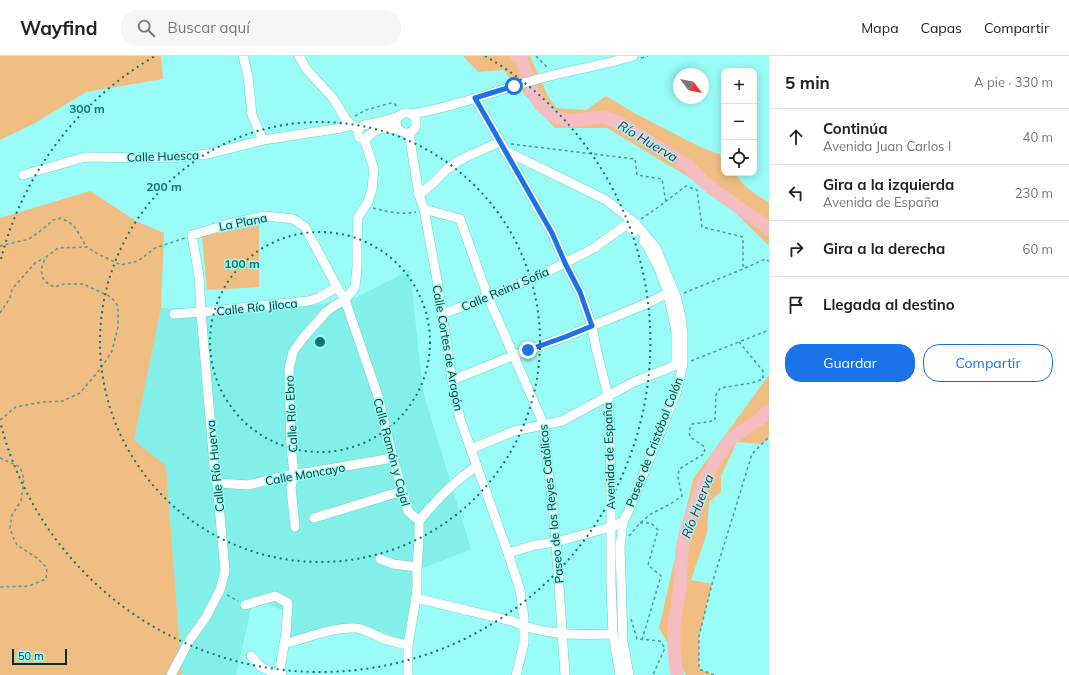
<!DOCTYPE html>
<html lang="es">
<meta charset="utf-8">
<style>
:root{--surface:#fff;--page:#f6f6f6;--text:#222;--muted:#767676;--line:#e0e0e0;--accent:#1a73e8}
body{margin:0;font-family:Mulish,sans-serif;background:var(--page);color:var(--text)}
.controls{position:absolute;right:12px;top:12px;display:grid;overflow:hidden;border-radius:8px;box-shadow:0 2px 10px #0003}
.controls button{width:36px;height:36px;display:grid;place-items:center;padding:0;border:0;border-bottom:1px solid var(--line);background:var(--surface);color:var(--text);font:20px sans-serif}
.compass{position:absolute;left:673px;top:12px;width:36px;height:36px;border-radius:50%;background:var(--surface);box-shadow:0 2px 10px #0003;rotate:122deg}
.scale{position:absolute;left:12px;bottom:10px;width:55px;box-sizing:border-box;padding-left:4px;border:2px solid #043230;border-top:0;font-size:11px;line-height:14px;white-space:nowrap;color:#043230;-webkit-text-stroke:3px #99fcf6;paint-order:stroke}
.stop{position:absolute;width:12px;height:12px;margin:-9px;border:3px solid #1a73e8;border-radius:50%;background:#fff}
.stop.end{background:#1a73e8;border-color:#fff;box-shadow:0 1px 4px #0008}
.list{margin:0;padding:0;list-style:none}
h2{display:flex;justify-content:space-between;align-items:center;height:52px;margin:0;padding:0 16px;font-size:17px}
h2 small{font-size:13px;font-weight:400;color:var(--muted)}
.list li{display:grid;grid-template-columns:26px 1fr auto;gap:12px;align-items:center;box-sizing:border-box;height:56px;padding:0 16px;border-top:1px solid var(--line)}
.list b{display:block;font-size:15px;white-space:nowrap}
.list p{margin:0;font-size:13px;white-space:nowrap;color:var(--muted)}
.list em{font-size:13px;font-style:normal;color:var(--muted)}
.actions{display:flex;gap:8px;padding:12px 16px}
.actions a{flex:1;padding:9px 0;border:1px solid var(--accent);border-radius:16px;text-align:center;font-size:14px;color:var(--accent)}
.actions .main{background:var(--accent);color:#fff}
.icon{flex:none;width:22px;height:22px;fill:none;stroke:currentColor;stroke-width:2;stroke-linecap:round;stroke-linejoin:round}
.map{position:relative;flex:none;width:769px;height:619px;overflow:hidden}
header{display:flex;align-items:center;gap:24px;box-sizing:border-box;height:56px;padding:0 20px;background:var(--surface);border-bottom:1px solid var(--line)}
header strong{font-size:19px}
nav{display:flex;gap:22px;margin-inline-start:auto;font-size:14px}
.search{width:280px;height:36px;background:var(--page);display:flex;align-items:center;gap:10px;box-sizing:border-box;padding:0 14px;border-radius:16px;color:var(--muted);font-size:15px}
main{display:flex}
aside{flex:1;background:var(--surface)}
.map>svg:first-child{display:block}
</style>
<header>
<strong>Wayfind</strong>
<div class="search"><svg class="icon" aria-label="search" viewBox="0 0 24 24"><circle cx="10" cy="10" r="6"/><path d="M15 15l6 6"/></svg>Buscar aquí</div>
<nav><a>Mapa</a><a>Capas</a><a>Compartir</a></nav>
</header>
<main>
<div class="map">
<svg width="769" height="619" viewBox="0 0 769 619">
<rect width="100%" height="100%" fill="#99fcf6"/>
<!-- built -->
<polygon fill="#82efe9" points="410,214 423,336 471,493 416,515 409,586 361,568 286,591 285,555 262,546 251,553 236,619 182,619 166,411 134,384 161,252 291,253 355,242"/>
<!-- green -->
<g fill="#f0be82">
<polygon points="0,0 161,0 163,23 86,36 35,67 0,84"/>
<path d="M463,0H530L537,16L548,40L556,52L586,54L606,40L636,58L700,91L724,100V117H735C742,130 757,140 769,146V190L715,137L607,72H555L518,31L514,30L504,14L478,16Z"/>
<polygon points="90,135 136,165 164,177 161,252 134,384 166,410 182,619 0,619 0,162"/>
<polygon points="259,169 259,231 207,234 202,180"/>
<polygon points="769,319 769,381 762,388 737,386 721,420 721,436 709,446 707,477 691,524 712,528 699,580 699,613 714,619 686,619 659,572 693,423"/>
</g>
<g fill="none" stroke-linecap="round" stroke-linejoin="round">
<!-- river -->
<g stroke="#f5bcc2" stroke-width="13">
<polyline points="517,0 521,2 532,35 541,50 555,61 569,65 603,61 620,67 668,97 688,110 703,125 714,134 756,163 769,173"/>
<polyline points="677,619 674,594 674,567 680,533 682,492 686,474 702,430 715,405 732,382 761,362 769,354"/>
</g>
<!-- street casing -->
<g stroke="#6fd1cc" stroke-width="10">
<g id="street">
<polyline points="243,0 248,20 252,59 263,84"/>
<polyline points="299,0 307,14 332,41 347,65 355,71"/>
<polyline points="475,42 552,177 565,207 580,236 592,270 596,292 608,340 610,377 611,443 611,528 613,578 620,619"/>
<path d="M411,58C454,51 495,35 538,23C569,14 601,10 633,0"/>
<path d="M398,73C389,72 381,71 373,76C371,78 368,81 366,82C357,85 354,73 364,69C374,67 387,65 397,61C400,60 402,57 405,57C407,57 409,57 411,58C414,60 416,63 416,66C418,84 387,78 399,60"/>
<polyline points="409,77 419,139 424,153 437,224 452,324 460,363 508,497 520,534 524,562 524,587 516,619"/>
<polyline points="504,94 606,144 634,166 656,192 676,240 681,261 683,278 683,308 677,335 629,454 623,466 611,471 556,486 535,489 508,497"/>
<polyline points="23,119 85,101 171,102 208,98 263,84 341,72 351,69"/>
<polyline points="419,139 433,127 446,114 457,106 468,100 500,86"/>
<polyline points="424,153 460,163 488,241 544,369 548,412 552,441 556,486 565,619"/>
<polyline points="345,244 355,231 357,212 357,187 358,161 368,146 372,133 374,113 364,83"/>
<polyline points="174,258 201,256 309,245 320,241 337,231"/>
<polyline points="442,258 488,241 534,222 565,207 594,192 627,168 634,176"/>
<polyline points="452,324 515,299 565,281 648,247 668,237"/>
<polyline points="471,393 514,375 562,365 632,327 676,309 676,275 668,237 658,210 646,188 643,185"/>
<polyline points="217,427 248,429 294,418 311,416 393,402"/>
<polyline points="314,462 402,435"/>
<path d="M419,465C436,444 454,425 477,410"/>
<polyline points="623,466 620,491 623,586 629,619"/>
<polyline points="295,471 291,431 294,418 291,390 289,313 293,296 303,282 326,256 334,250 345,244"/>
<polyline points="380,503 393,508 417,511"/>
<path d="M416,542L512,565C544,580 579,579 613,578"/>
<polyline points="245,549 275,540 288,547 286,577 280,613 282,619"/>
<path d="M284,588C307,582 331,571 356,572C362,572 377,580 384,583C392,586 400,587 408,589"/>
<polyline points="251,600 260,610 277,619"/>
<polyline points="171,619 189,585 206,561 220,534 225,515 217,427 214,409 201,256 199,220 192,179 232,167 265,160 293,163 305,171 337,231 345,244 378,340 393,402 408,455 419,465 419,484 417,511 417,532 416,542 408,589 408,619"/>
</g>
</g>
<!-- path -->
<g stroke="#509995" stroke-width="1.5" stroke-dasharray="3 3" stroke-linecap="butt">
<polyline points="536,0 548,12"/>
<polyline points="641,2 648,0"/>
<polyline points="355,60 366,54 391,47 395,48 397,51"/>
<polyline points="511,88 635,103 637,119 662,123 666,146"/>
<path d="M373,152C388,156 401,159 416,156"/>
<polyline points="641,163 657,152 686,130 697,134 702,171 743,181 743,213"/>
<path d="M0,190L29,183L39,176L53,164L61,162C64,164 68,165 70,167C78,172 81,184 87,191"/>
<polyline points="684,237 743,213 765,203 769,205"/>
<polyline points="0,257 10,242 12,233 35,207 44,202"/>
<polyline points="691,305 769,274"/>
<polyline points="0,364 16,351 42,346 63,345 80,337 101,312 112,295 118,271 118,250 111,241 83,228 65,228 54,231 44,225 41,214 45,202 58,192 87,191 98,198 121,209 138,205 155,192 185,182"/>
<polyline points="0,402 20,411 24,423 21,445 12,459 10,472 13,481 17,489 37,502 47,512 46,523 29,530 0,531"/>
<polyline points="640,467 651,467 658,474 648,509 661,520 642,584"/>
<polyline points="629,480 640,467 651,458 670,448 682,440 678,422 679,413 704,398 705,391 690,381 689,375 692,368 708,366 715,364 716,339 720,332 752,327 763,323 763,315 739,286"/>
<polyline points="227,539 238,545"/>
<polyline points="631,563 637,583 660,585 665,592 653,619"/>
<polyline points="714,619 699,613 699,580 712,528 752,398 769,381"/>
</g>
<!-- street -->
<use href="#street" stroke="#fff" stroke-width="9"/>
</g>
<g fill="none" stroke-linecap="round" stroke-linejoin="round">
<!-- route -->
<polyline stroke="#1a73e8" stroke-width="5" points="514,30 475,42 552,177 565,207 580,236 592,270 565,281 528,294"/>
</g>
<!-- distance rings -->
<g fill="none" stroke="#0f766e" stroke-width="2" stroke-dasharray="2 4">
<circle cx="320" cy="286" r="110"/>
<circle cx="320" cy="286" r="220"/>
<path d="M1 203A330 330 0 0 1 155 0M485 0A330 330 0 1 1 1 369"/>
</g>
<g text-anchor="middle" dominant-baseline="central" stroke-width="3" stroke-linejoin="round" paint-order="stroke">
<!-- street labels -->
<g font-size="12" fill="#043230" stroke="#99fcf6">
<text transform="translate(163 100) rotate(-2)">Calle Huesca</text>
<text transform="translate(243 166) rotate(-11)">La Plana</text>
<text transform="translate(505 233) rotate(-23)">Calle Reina Sofía</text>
<text transform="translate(257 251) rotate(-6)">Calle Río Jiloca</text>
<text transform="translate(448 292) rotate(80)">Calle Cortes de Aragón</text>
<text transform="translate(291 358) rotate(-93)">Calle Río Ebro</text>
<text transform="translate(654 386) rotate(-69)">Paseo de Cristóbal Colón</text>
<text transform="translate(392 396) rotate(75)">Calle Ramón y Cajal</text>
<text transform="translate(609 400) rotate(-92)">Avenida de España</text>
<text transform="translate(215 410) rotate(-96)">Calle Río Huerva</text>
<text transform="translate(305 418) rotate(-10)">Calle Moncayo</text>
<text transform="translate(551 448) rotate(-96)">Paseo de los Reyes Católicos</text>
</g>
<!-- water labels -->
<g font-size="13" font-style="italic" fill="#7c0f30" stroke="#99fcf6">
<text transform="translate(648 85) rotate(31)">Río Huerva</text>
<text transform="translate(697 450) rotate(-69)">Río Huerva</text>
</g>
</g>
<circle cx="320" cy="286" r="6" fill="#0f766e" stroke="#99fcf6" stroke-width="2"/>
<g font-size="12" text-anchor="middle" font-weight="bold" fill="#0f766e" stroke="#99fcf6" stroke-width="3" stroke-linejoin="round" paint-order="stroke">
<text x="87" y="57">300 m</text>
<text x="164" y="135">200 m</text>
<text x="242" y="212">100 m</text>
</g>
</svg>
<div class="controls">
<button>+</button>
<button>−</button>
<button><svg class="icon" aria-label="locate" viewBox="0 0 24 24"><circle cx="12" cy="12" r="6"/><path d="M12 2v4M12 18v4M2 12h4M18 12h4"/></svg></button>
</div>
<svg class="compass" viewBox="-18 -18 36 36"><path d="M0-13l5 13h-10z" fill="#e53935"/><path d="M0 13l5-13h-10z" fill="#767676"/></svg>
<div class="scale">50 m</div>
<div class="stop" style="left:514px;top:30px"></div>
<div class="stop end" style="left:528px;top:294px"></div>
</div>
<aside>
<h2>5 min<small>A pie · 330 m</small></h2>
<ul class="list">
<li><svg class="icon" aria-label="ahead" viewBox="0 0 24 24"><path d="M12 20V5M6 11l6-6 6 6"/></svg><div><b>Continúa</b><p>Avenida Juan Carlos I</p></div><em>40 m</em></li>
<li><svg class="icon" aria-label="left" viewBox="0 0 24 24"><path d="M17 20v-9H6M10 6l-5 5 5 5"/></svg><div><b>Gira a la izquierda</b><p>Avenida de España</p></div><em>230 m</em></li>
<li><svg class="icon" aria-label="right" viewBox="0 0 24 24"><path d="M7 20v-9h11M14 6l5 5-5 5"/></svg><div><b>Gira a la derecha</b></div><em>60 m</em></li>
<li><svg class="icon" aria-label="arrive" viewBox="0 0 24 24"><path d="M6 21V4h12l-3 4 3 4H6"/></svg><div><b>Llegada al destino</b></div></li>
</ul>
<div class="actions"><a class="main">Guardar</a><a>Compartir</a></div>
</aside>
</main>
